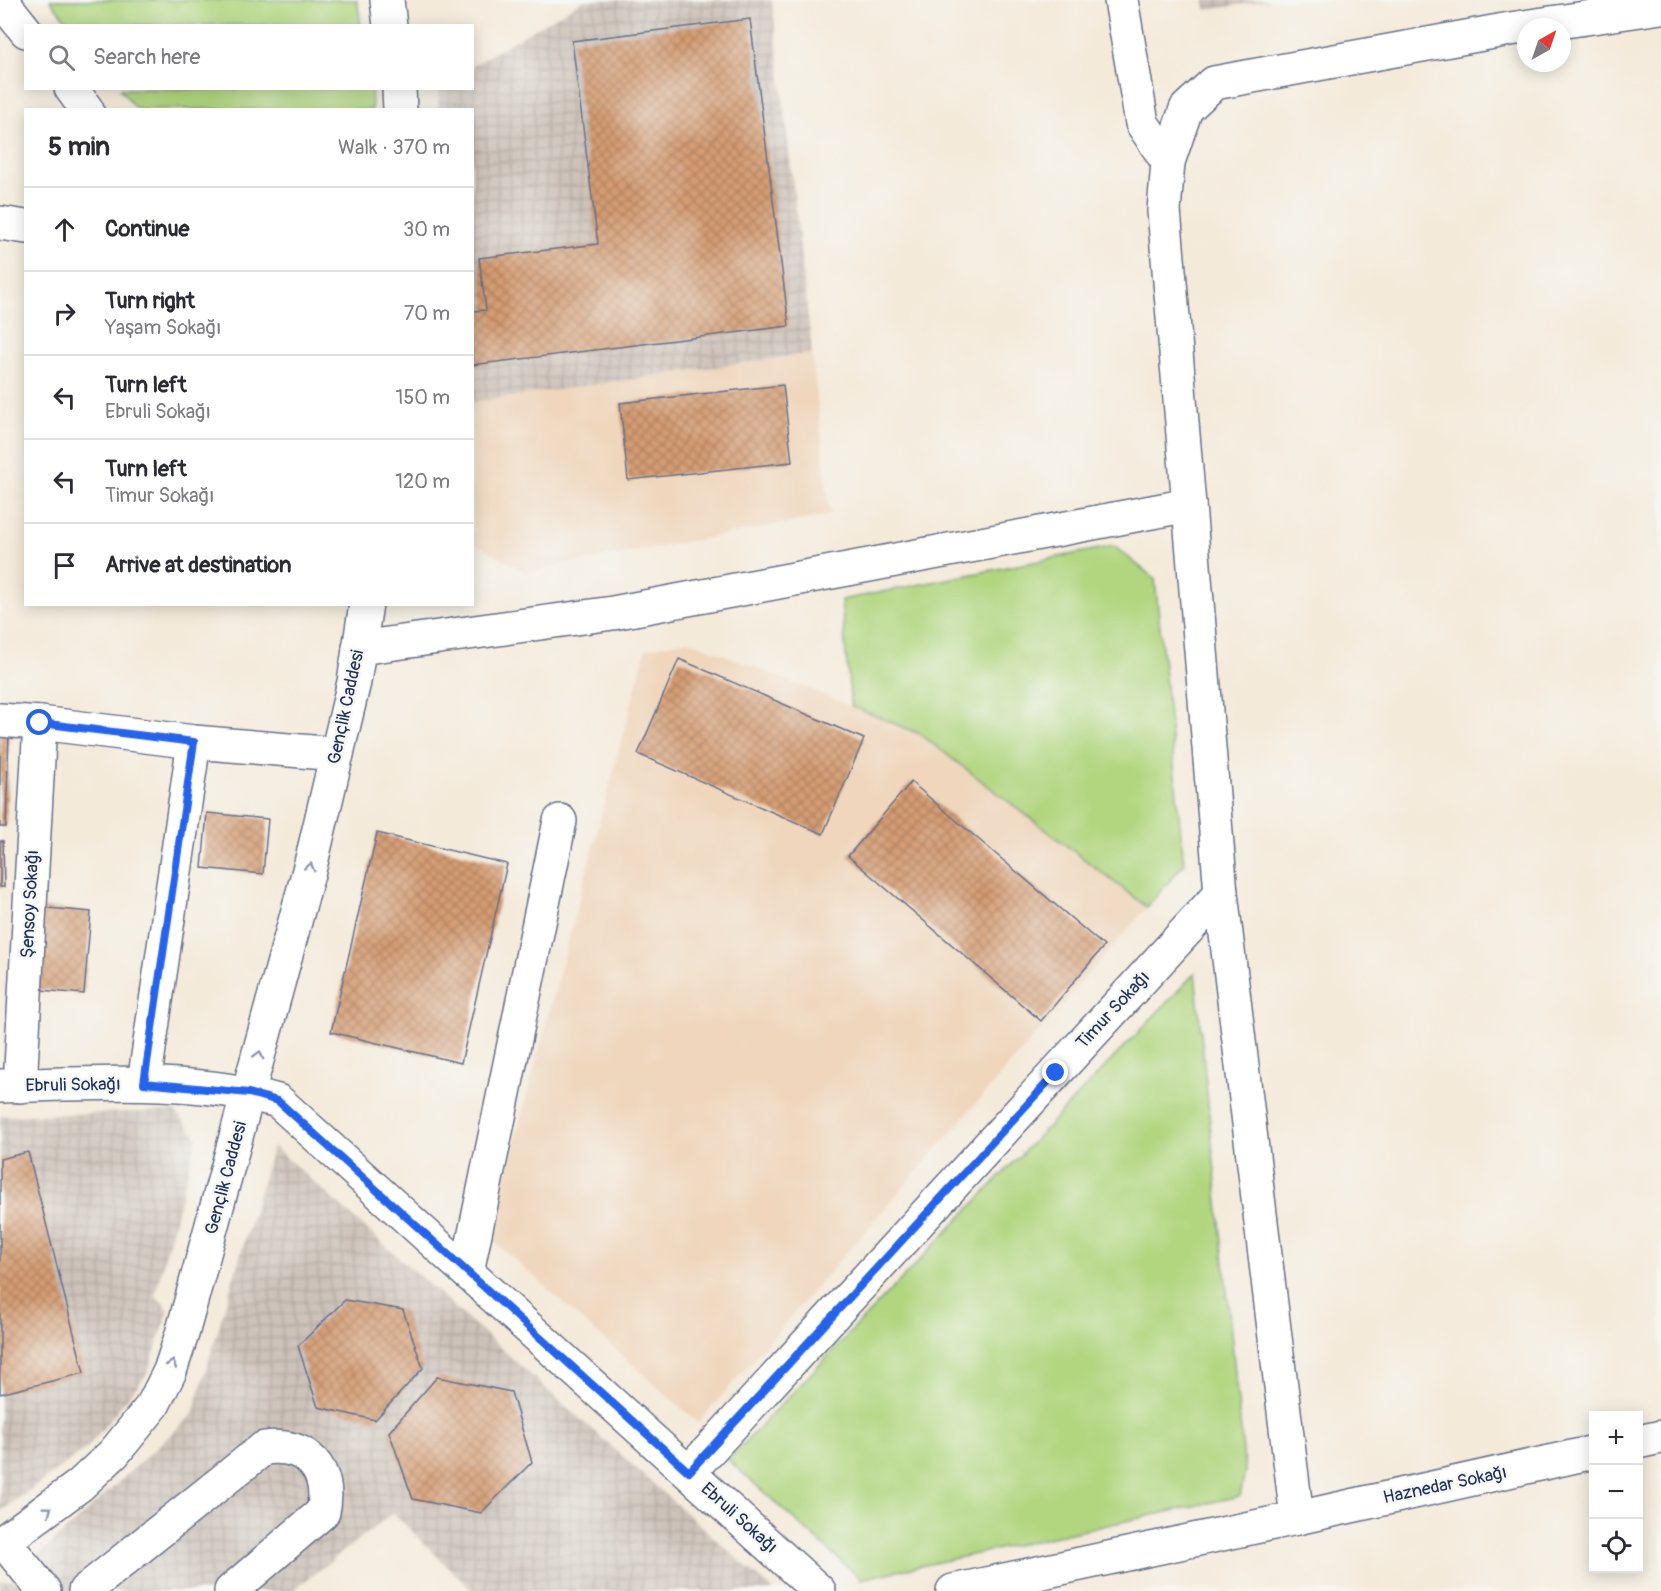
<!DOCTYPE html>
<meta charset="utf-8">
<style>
:root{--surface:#fff;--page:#f2f2f3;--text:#2b2b33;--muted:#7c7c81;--line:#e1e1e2}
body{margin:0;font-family:Pangolin,sans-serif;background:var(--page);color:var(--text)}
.controls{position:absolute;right:18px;bottom:18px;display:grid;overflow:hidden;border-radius:0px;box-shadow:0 3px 15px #0003}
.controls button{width:54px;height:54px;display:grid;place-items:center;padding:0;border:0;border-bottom:2px solid var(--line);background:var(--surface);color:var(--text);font:30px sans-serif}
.compass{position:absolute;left:1517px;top:18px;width:54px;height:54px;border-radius:50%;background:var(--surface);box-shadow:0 3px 15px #0003;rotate:40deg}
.stop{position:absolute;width:18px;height:18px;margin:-14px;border:4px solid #2563eb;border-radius:50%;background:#fff}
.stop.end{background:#2563eb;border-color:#fff;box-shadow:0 2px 6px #0008}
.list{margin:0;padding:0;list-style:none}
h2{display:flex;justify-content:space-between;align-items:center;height:78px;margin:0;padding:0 24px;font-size:26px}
h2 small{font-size:20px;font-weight:400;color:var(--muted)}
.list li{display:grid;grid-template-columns:39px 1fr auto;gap:18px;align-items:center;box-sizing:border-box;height:84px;padding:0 24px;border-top:2px solid var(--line)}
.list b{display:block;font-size:22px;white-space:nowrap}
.list p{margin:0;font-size:20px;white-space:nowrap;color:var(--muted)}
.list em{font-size:20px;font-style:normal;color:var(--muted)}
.icon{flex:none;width:33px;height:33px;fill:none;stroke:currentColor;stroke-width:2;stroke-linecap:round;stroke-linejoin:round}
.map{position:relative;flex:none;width:1661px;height:1591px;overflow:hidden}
.search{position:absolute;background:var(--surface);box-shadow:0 3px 15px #0003;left:24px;top:24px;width:450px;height:66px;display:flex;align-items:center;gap:15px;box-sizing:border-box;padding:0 21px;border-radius:0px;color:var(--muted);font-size:22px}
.panel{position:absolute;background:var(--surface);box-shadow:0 3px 15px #0003;left:24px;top:108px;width:450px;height:498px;border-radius:0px}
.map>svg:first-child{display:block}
</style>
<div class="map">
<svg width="1661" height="1591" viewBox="0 0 1661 1591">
<defs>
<pattern id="industrial-grid" width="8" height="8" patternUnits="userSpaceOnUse" patternTransform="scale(1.5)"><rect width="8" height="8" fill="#cdc2b9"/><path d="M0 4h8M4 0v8" fill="none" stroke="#afa7a1"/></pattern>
<pattern id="building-cross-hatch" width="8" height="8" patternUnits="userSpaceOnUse" patternTransform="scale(1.5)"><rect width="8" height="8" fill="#d59c72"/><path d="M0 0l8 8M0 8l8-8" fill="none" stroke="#ac8061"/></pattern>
</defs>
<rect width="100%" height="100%" fill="#f6f6f2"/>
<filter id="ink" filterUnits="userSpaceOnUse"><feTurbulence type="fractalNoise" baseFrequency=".0167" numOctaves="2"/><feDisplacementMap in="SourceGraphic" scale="12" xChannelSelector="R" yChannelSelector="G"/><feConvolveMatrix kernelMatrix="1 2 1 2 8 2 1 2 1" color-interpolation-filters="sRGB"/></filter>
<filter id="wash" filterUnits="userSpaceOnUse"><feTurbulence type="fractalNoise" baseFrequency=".008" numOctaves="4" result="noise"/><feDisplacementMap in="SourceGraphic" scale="24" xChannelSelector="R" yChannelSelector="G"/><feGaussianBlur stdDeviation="1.35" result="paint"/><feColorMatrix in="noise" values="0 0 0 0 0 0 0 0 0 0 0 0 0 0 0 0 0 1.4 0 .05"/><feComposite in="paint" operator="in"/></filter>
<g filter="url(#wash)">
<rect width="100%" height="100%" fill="#f4eada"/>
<!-- built -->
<g fill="#efd6bc">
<polygon points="812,353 830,515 525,572 473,542 472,402"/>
<polygon points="688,640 919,734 1147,907 698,1423 489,1237 646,649"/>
</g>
<!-- industrial -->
<g fill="url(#industrial-grid)">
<polygon points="584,0 772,0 812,353 473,402 472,110 438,110 439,89 472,88 473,65"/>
<polygon points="1205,0 1270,0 1206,10"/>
<polygon points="175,1111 197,1137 155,1295 169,1310 147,1374 87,1448 0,1512 0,1116"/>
<polygon points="273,1146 774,1591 473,1591 393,1513 292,1591 0,1591 0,1581 12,1580 193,1414"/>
</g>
<!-- grass -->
<g fill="#b1d67f" stroke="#66826e" stroke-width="1.5">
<polygon points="50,0 357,0 361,25 70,25"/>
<polygon points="371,88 372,110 136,109 120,89"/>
<polygon points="1114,546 1155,579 1184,864 1147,907 920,734 851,706 841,600"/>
<polygon points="1195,973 1245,1472 1240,1496 861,1579 728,1460"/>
</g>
<g id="blocks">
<!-- building -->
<g fill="url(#building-cross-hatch)">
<polygon points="750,19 789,326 472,365 472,311 486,310 479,258 598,244 572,41"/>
<polygon points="783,385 792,462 628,480 620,403"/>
<polygon points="679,659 864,739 823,834 638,754"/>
<polygon points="0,732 9,732 6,827 0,827"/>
<polygon points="911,782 1104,946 1041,1021 848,856"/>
<polygon points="207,813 268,819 263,874 202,868"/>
<polygon points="377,833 507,864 461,1063 331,1032"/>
<polygon points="0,841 3,841 4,887 0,887"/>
<polygon points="37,907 91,912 84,994 30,989"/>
<polygon points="28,1152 84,1373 0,1394 0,1159"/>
<polygon points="345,1300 403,1310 423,1368 375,1420 318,1407 298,1346"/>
<polygon points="437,1377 511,1392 532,1462 481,1513 413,1499 389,1432"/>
</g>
</g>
</g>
<g filter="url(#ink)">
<use href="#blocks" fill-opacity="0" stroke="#677089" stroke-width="1.5"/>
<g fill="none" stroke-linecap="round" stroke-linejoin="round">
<!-- minor casing -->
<g stroke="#677089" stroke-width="36">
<g id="minor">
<polyline points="1,0 26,31"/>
<polyline points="387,0 390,26"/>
<polyline points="1121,0 1142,123 1168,162"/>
<polyline points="71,88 87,110"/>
<polyline points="399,88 400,110"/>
<polyline points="0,223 26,227"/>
<polyline points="1189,505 1164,211 1168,162 1186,109 1214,83 1510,29 1661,7"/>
<polyline points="359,648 613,613 1189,505 1221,893 1297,1518 953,1591"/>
<polyline points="0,720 40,723 194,742 337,754"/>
<polyline points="144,1083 194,742"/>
<path d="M0,1086C89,1084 191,1076 278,1101L819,1591"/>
<polyline points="20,1086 40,723"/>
<polyline points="467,1272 560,821"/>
<polyline points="1638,1442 1661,1437"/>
<polyline points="689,1472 1221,893"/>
<polyline points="1297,1518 1594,1452"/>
<polyline points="4,1542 44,1591"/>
<polyline points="0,1544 80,1485 114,1453 153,1405 170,1371 182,1334 311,863 354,682 366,604"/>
<path d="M85,1591L264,1448C307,1442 332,1470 323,1512L231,1591"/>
</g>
</g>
<!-- minor -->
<use href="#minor" stroke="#fff" stroke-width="33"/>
</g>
<!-- one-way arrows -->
<defs><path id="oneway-chevron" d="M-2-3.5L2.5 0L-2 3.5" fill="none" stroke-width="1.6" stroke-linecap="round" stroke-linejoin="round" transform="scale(1.5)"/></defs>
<g stroke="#8d97ae">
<use href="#oneway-chevron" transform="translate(310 867) rotate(-75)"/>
<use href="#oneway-chevron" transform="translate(259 1055) rotate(-75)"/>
<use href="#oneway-chevron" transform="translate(172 1364) rotate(-71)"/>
<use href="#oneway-chevron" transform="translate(48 1510) rotate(-37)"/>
</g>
</g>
<g fill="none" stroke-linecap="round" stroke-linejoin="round" filter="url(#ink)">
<!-- route -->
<polyline stroke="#2563eb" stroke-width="8" points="40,723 194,742 144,1083 249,1093 278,1101 689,1472 1056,1073"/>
</g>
<g text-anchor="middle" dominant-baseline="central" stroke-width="5" stroke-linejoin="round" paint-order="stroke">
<!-- street labels -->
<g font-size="18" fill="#1b2f5e" stroke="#f6f6f2">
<text transform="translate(346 707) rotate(-78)">Gençlik Caddesi</text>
<text transform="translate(30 904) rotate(-87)">Şensoy Sokağı</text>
<text transform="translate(1113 1010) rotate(-47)">Timur Sokağı</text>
<text transform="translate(73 1085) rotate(-1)">Ebruli Sokağı</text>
<text transform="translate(226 1178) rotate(-75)">Gençlik Caddesi</text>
<text transform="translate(1445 1485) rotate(-12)">Haznedar Sokağı</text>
<text transform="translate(739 1518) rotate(42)">Ebruli Sokağı</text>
</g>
</g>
</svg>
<div class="controls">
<button>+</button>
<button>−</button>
<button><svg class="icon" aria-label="locate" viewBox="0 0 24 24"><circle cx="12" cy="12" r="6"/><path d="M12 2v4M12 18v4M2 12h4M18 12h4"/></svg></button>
</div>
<svg class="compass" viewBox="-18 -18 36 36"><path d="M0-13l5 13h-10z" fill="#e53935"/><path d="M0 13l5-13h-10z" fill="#7c7c81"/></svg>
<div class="stop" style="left:40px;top:723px"></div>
<div class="stop end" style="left:1056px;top:1073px"></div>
<div class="search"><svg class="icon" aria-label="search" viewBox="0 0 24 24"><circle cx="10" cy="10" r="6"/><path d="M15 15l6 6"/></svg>Search here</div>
<section class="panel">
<h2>5 min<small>Walk · 370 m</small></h2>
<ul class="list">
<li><svg class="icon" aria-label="ahead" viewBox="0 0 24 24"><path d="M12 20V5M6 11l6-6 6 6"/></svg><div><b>Continue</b></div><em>30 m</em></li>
<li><svg class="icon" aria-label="right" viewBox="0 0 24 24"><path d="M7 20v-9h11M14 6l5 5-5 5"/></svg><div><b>Turn right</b><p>Yaşam Sokağı</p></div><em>70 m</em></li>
<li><svg class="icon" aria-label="left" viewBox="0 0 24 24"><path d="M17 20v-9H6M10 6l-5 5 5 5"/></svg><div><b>Turn left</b><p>Ebruli Sokağı</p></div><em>150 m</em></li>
<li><svg class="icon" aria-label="left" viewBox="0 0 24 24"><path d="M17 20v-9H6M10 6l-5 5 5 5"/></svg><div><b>Turn left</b><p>Timur Sokağı</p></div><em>120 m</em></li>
<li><svg class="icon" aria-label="arrive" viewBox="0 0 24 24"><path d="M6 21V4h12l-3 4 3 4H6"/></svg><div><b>Arrive at destination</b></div></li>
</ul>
</section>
</div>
